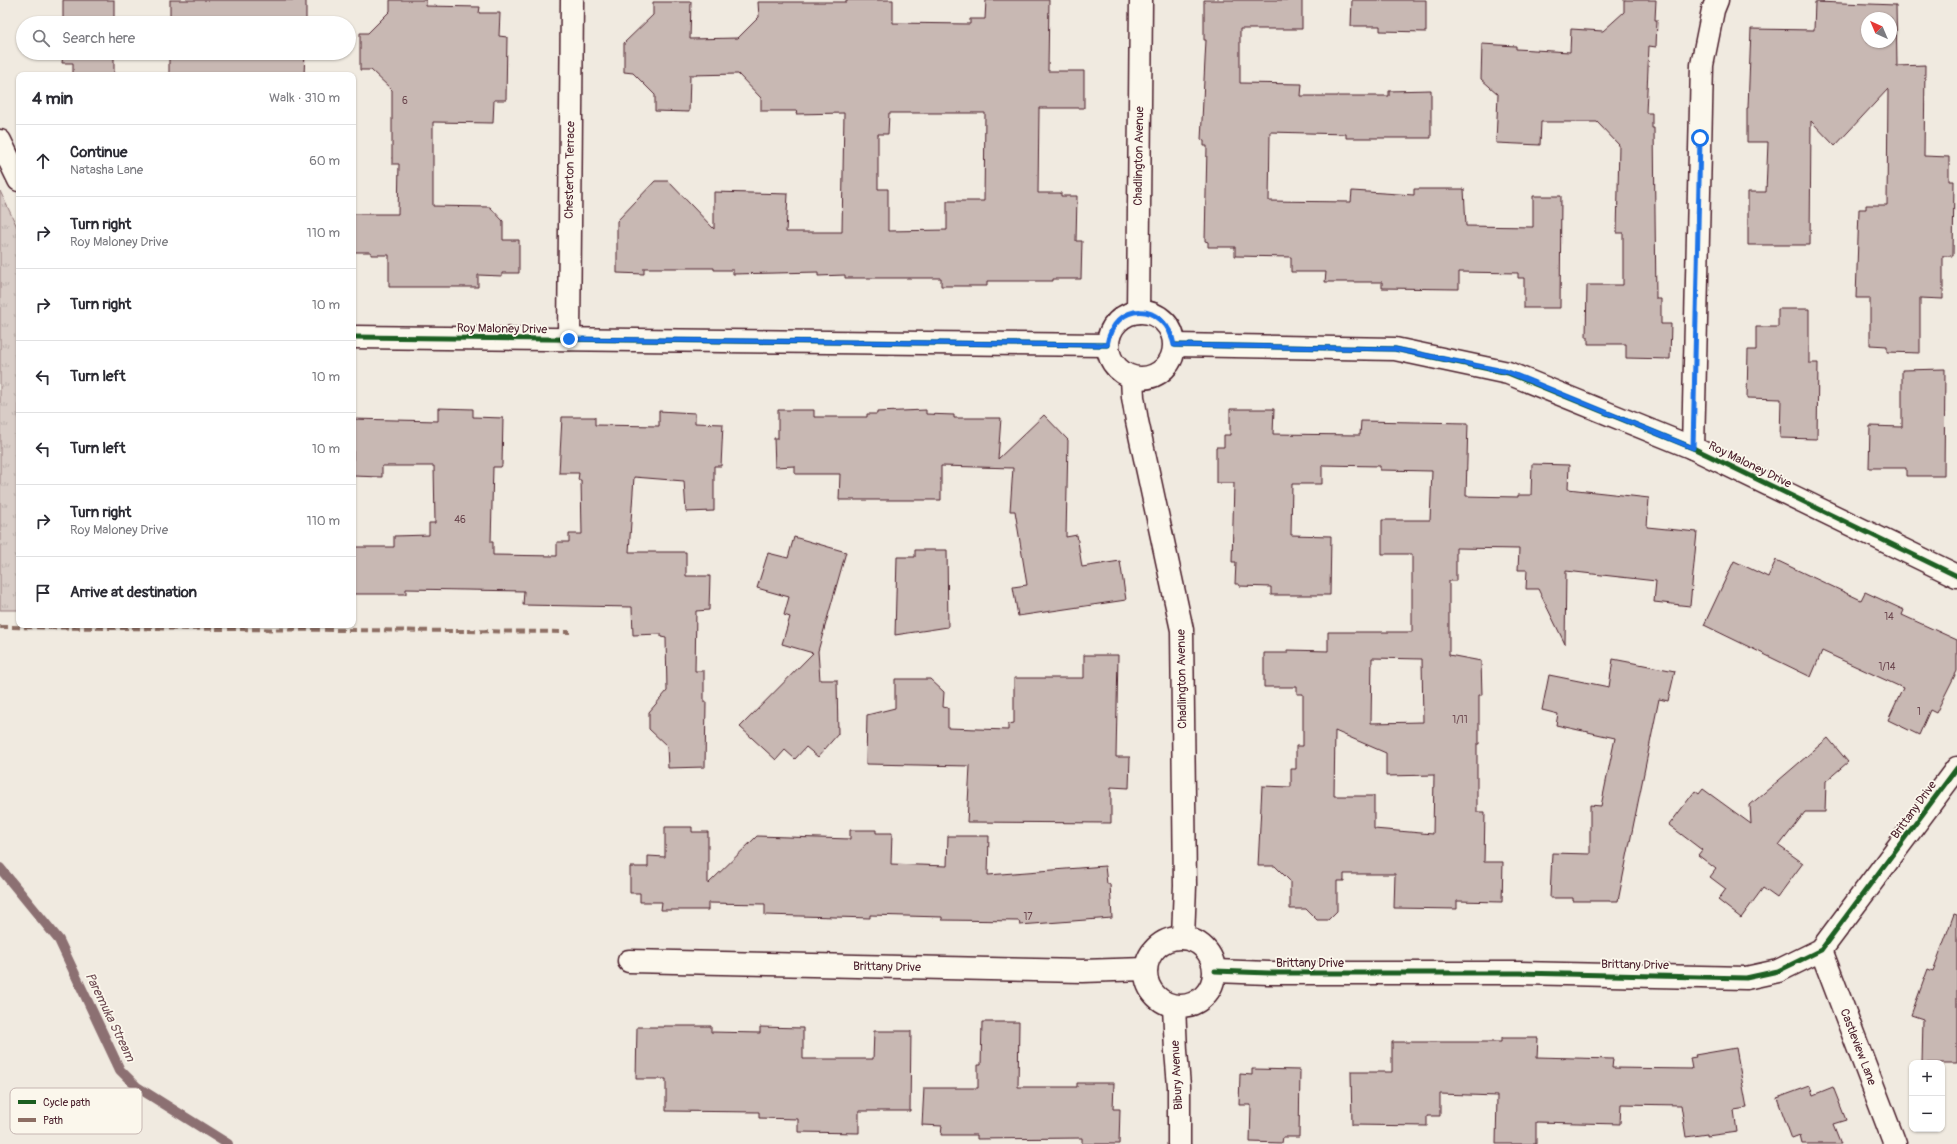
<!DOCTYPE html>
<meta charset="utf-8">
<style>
:root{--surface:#fff;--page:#f2f2f3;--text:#2b2b33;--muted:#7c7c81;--line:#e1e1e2}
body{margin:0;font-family:Pangolin,sans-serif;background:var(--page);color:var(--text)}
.controls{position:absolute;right:12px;bottom:12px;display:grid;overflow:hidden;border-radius:8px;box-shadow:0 1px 3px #0004}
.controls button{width:36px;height:36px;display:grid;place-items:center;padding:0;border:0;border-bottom:1px solid var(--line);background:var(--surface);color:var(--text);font:20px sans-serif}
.compass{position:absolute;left:1861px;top:12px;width:36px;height:36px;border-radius:50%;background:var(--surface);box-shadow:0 1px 3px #0004;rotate:316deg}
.stop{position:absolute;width:12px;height:12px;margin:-9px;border:3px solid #1a73e8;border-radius:50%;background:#fff}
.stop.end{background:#1a73e8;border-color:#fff;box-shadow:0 1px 4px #0008}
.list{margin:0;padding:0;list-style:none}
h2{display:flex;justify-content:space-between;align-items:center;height:52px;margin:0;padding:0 16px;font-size:17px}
h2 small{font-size:13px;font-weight:400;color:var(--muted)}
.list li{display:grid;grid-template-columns:26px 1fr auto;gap:12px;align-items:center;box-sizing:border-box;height:72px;padding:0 16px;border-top:1px solid var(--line)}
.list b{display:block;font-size:15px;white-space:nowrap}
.list p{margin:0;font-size:13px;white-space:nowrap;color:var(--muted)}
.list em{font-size:13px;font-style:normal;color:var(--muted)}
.icon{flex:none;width:22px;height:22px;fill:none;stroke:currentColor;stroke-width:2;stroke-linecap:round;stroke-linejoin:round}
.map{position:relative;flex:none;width:1957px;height:1144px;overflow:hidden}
.search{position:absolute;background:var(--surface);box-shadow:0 1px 3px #0004;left:16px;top:16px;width:340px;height:44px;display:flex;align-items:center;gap:10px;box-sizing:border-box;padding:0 14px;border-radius:22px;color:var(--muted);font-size:15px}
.panel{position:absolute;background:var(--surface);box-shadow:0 1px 3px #0004;left:16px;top:72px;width:340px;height:556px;border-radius:8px}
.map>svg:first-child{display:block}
</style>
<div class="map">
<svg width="1957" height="1144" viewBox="0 0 1957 1144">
<defs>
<pattern id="park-tufts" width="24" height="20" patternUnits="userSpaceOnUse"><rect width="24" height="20" fill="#d8ccc6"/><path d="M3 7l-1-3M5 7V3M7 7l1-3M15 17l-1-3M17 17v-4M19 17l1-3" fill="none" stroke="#bbafaa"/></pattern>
</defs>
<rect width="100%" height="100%" fill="#f0eae0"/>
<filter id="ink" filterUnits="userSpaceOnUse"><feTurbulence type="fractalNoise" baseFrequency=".025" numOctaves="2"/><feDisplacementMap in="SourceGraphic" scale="8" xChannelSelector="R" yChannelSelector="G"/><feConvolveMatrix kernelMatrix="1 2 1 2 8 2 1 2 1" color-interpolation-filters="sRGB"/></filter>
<g filter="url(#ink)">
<!-- park -->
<polygon fill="url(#park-tufts)" stroke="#917678" points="0,191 19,231 19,610 0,610"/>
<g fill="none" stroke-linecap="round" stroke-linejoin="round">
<!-- stream -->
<polyline stroke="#8c6f72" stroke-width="10" points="0,868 59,940 120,1070 137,1087 228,1144"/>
</g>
<!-- building -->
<g fill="#c8b8b3" stroke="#4a1f2b" fill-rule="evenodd">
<rect x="63" y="0" width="51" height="23"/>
<rect x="170" y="0" width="136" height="23"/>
<polygon points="390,0 426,0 426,6 480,7 479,13 500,13 499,36 507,37 506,100 494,100 493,123 433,122 433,206 490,207 503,221 503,240 519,240 519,273 502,273 502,276 478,275 478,287 389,287 389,255 371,255 371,252 353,252 353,214 398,214 399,164 392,164 392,90 371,70 360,70 360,33 368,33 390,11"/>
<path d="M846,0H893V23L970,24V19H985L986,0H1049L1048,71H1084V108H1039L1038,193H1061V196H1077L1076,241H1082L1081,279H1053V281H987V286H941V278H845V275L818,276V272L733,274V270H714V268H644V274L617,273V221L655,181H668L714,229V192L788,194L786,232H842L844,113L796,114L797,111H761V98L738,74L690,75L689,112L655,111V95L633,73L624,72V43L653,15V2H691L690,39L738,38L759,17L758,2H846ZM889,113H985L984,201H947V230L888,231V189H878V134H888Z"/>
<polygon points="1204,0 1302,0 1302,29 1240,29 1240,83 1302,84 1301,96 1389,96 1389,91 1431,90 1431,138 1346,138 1346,134 1270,132 1269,201 1351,202 1352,191 1414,195 1414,189 1464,189 1466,226 1533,227 1533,196 1561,196 1560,308 1524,308 1524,278 1518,278 1518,273 1459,272 1459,289 1382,288 1382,282 1325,282 1326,272 1291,272 1291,257 1235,256 1235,247 1208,247 1208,242 1205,241 1207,146 1204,146 1204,141 1201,140 1206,40 1204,40"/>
<polygon points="1352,0 1426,0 1426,32 1380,31 1380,26 1351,26"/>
<polygon points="1624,0 1656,0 1655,20 1657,20 1656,47 1649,46 1646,113 1652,113 1652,128 1654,128 1656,299 1661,299 1661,324 1671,324 1670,359 1626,358 1626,344 1588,344 1588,337 1586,337 1587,285 1623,285 1623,233 1617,233 1619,145 1597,122 1541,122 1540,145 1496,143 1498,94 1481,79 1482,44 1516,46 1516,49 1570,52 1571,29 1603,31 1624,12"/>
<path d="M1815,2L1896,5L1897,66L1925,65L1924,156L1949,157V181H1954L1953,256H1943V299L1920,298V353L1887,352V346L1870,345V298H1856L1859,209H1866V205H1887L1888,89L1835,146L1811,121L1810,245H1748V192H1766L1768,142H1747V108H1748L1751,29L1814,30ZM1867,18H1891V42H1867Z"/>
<polygon points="63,53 114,53 114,75 73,75 73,63 62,63"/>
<polygon points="169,53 305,53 304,75 169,75"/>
<polygon points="1778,309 1809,309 1809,363 1818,363 1817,439 1780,438 1781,399 1747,398 1748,350 1756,350 1756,327 1778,327"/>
<polygon points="1945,369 1944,476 1906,476 1906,468 1869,468 1870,426 1902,427 1902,370"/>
<polygon points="438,408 473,409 473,417 503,418 502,465 501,467 493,467 491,542 493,542 493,555 557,556 557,542 569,542 569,534 582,534 581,480 578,480 579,473 559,473 562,417 595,417 595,425 659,426 659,411 695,413 695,423 723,424 721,466 714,466 714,511 686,512 684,481 634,477 629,552 686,552 686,576 710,576 709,610 696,611 695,671 704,671 704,702 706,702 705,767 668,768 667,746 649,729 649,712 667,691 666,638 661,637 661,634 633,635 632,607 523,605 524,591 406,589 406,594 353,594 353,547 394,547 394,536 429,535 429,523 435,523 434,466 382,466 382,477 353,476 353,419 438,421"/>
<path d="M1230,409H1274L1273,434L1360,435L1361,421L1468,423L1466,496L1518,497V495H1531L1532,464L1569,465L1568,489L1649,498L1647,527L1697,532L1690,606L1654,602L1656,581L1566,571L1565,644L1538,589H1526L1527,570H1518L1519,549L1456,548V581H1449V655L1481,661L1482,695H1479V744H1477V812H1485L1484,862H1503L1502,902L1457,901V909L1394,908L1395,874H1344V881H1337V911L1328,920H1317L1306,909H1290V881L1275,866H1258L1262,786L1291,787V769H1296V746H1303V694H1297V687H1264V653H1287V650L1328,651V632H1412V554H1382V520H1430L1432,471L1380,470V466L1322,465V484H1292L1291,535L1331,536L1330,595H1271V587L1239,586V584H1235L1236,562H1232L1234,483H1216V447H1224V435H1230ZM1372,658L1422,659L1423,722L1371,723ZM1335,731L1386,753V776L1434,775L1433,834L1374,829V796H1334Z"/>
<polygon points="778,410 814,410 814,417 867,417 867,414 877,414 877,412 926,410 926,414 954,415 954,418 1001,418 998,459 1044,415 1068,440 1066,537 1077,535 1082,567 1120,561 1126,600 1018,616 1013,587 1027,585 1015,511 1010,511 1013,468 941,466 941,500 839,500 840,474 795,474 795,466 775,467 774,438 778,438"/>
<polygon points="794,537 846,552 818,651 820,680 837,680 838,734 818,757 806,747 795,759 785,750 776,760 740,727 813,653 782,644 790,617 784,615 789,597 757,588 768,553 788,558"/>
<polygon points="915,550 947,550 948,627 895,635 897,557 915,557"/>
<polygon points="1776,560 1861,600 1865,592 1904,610 1902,615 1957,640 1957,671 1936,713 1930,710 1919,735 1888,720 1903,688 1822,651 1811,677 1704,625 1734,561 1768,577"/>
<polygon points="1084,655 1118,655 1116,757 1130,757 1129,788 1111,787 1111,823 967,822 970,766 866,764 867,715 895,708 895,679 930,679 944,692 943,707 948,708 948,728 1008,730 1008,724 1014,723 1014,678 1084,678"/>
<polygon points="1613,659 1675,671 1668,701 1659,699 1618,901 1573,901 1573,898 1550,898 1552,853 1590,854 1590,805 1601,806 1615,738 1556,725 1558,714 1542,710 1549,675 1609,687"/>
<polygon points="1828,738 1848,762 1826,781 1825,812 1805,812 1779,846 1803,863 1777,898 1763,888 1741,918 1718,900 1726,889 1710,877 1716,869 1698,855 1702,850 1669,825 1695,791 1699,794 1703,789 1751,824 1750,805"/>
<polygon points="665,827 692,827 692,832 708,832 708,884 757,836 850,839 850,830 876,830 876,833 892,833 891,864 947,866 948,836 989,836 988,875 1105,866 1107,884 1110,884 1112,918 1020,925 1019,921 942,920 942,917 870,915 870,918 765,915 765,904 708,903 708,910 661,910 662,902 640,902 640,893 630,893 630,867 648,867 648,856 665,857"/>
<polygon points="1954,914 1957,915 1957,1063 1922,1063 1923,1019 1911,1015 1928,969 1933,971"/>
<polygon points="982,1022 1019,1022 1018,1087 1077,1087 1077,1083 1114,1083 1113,1109 1120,1109 1119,1144 1082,1144 1082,1138 977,1139 977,1135 941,1135 942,1126 922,1125 924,1088 978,1088 978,1065 981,1065"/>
<polygon points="664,1026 711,1026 711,1032 760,1033 760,1027 803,1028 803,1059 873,1059 874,1031 911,1031 910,1111 859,1111 859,1133 798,1132 798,1119 759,1118 759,1112 666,1111 666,1079 636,1079 637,1027 664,1027"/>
<polygon points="1501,1038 1538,1038 1537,1057 1613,1059 1612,1068 1692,1069 1690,1058 1696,1057 1695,1055 1736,1048 1747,1108 1734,1110 1737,1132 1707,1136 1707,1134 1686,1137 1681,1105 1621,1104 1620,1124 1536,1122 1536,1144 1496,1144 1497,1096 1440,1094 1440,1116 1427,1116 1427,1126 1352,1125 1351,1072 1392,1072 1392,1042 1501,1042"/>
<polygon points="1252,1069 1300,1070 1299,1137 1283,1137 1282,1143 1250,1142 1251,1105 1239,1105 1240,1074 1252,1075"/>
<polygon points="1810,1086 1813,1095 1833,1087 1846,1120 1833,1124 1841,1144 1802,1144 1800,1136 1792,1139 1777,1098"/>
</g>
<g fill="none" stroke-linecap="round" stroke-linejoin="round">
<!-- minor casing -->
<g stroke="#4a1f2b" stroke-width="25">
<g id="minor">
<polyline points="0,141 19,180"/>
<circle cx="1141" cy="345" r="33"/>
<polyline points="1138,312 1141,0"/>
<polyline points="353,337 1107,345"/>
<polyline points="569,339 572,0"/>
<polyline points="1175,345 1395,349 1508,373 1693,448 1957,576"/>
<polyline points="1132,378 1133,397 1137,421 1182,630 1185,885 1183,938"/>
<polyline points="1693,448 1702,65 1713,10 1717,0"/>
<circle cx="1180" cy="972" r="34"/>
<polyline points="1821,950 1895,1144"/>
<polyline points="629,961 1082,971 1146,969"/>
<polyline points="1215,971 1269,973 1519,973 1746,978 1778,971 1821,950 1957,768"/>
<polyline points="1174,1006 1176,1051 1179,1086 1179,1144"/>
</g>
</g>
<!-- minor -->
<use href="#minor" stroke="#fbf7ec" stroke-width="22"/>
<!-- quiet -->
<polyline stroke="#8d6e63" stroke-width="4" stroke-dasharray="8 4" stroke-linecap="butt" points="0,627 570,632"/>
<!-- cycleway casing -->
<g stroke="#fbf7ec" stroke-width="8">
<g id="cycleway">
<polyline points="353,337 1107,345"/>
<polyline points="1175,345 1395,349 1508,373 1693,448 1957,576"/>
<polyline points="1215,971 1269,973 1519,973 1746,978 1778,971 1821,950 1957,768"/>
</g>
</g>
<!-- cycleway -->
<use href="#cycleway" stroke="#1b5e20" stroke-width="5"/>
</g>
</g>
<g fill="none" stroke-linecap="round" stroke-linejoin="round" filter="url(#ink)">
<!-- route -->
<path stroke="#1a73e8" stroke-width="5" d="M569,339L1107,345C1114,300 1166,301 1174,345L1395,349L1508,372L1693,448L1700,138"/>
</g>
<g text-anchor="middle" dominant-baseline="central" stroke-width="3.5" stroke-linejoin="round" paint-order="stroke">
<!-- number labels -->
<g font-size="10" fill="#6a454d">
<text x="405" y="101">6</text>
<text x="460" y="520">46</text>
<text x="1889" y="617">14</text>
<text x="1887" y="667">1/14</text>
<text x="1919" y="712">1</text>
<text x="1460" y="720">1/11</text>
<text x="1028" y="917">17</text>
</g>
<!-- street labels -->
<g font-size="12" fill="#4a1f2b" stroke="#fbf7ec">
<text transform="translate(1139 156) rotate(-89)">Chadlington Avenue</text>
<text transform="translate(570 170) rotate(-89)">Chesterton Terrace</text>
<text transform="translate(502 329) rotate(1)">Roy Maloney Drive</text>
<text transform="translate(1750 465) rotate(26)">Roy Maloney Drive</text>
<text transform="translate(1182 679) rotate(-91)">Chadlington Avenue</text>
<text transform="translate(1914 810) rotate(-54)">Brittany Drive</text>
<text x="1310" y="963">Brittany Drive</text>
<text transform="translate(1635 965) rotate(1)">Brittany Drive</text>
<text transform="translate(887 967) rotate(1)">Brittany Drive</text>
<text transform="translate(1858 1047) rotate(69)">Castleview Lane</text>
<text transform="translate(1177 1075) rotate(-93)">Bibury Avenue</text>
</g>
<!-- water labels -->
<g font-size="13" font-style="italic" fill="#704e55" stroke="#fbf7ec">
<text transform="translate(110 1017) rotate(64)">Paremuka Stream</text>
</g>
</g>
<!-- legend -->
<rect x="10" y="1088" width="132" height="46" rx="6" fill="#fbf7ec" stroke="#c6b6b2" stroke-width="1"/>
<rect x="18" y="1100" width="18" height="4" fill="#1b5e20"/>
<rect x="18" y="1118" width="18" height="4" fill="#8d6e63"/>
<g font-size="11" fill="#4a1f2b">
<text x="43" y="1106">Cycle path</text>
<text x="43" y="1124">Path</text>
</g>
</svg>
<div class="controls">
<button>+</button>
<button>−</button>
</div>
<svg class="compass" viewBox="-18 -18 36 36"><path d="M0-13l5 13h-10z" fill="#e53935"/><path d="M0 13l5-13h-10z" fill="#7c7c81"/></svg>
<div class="stop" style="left:1700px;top:138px"></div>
<div class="stop end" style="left:569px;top:339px"></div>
<div class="search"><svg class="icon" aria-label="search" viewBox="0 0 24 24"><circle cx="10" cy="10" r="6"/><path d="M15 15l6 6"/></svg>Search here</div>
<section class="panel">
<h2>4 min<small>Walk · 310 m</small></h2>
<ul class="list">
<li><svg class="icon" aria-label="ahead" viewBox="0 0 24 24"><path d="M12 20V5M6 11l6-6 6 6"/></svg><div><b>Continue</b><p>Natasha Lane</p></div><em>60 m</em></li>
<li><svg class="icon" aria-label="right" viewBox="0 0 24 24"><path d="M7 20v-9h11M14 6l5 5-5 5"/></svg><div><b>Turn right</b><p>Roy Maloney Drive</p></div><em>110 m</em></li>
<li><svg class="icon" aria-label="right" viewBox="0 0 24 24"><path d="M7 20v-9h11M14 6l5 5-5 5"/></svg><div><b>Turn right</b></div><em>10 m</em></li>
<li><svg class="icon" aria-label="left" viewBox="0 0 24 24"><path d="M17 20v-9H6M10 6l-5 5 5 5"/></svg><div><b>Turn left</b></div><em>10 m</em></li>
<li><svg class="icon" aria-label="left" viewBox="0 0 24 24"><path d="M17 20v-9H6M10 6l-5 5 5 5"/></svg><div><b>Turn left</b></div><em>10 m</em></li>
<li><svg class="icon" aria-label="right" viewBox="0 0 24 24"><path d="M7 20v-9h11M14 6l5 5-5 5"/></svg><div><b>Turn right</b><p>Roy Maloney Drive</p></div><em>110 m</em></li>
<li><svg class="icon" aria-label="arrive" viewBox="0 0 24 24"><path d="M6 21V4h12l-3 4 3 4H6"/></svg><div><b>Arrive at destination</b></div></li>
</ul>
</section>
</div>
